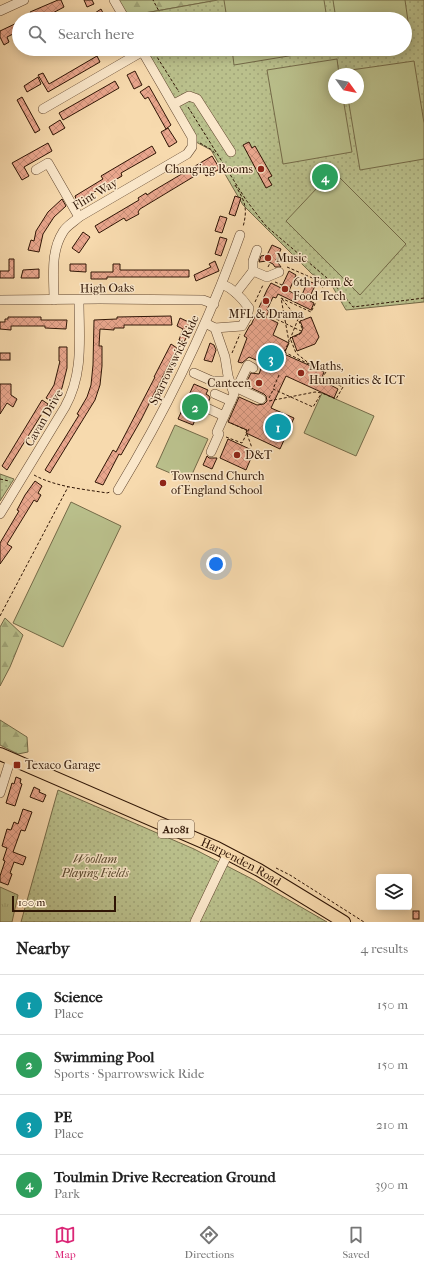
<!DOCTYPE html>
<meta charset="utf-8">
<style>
:root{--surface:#fff;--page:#f2f2f2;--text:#222;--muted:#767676;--line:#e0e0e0;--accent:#db2777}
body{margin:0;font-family:"IM FELL French Canon",serif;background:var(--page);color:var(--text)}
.controls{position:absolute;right:12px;bottom:12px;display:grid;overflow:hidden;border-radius:4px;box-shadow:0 2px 10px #0003}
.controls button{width:36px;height:36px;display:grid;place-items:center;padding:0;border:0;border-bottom:1px solid var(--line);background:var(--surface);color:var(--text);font:20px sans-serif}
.compass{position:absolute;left:328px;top:68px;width:36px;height:36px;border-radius:50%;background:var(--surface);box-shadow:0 2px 10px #0003;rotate:123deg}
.scale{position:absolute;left:12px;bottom:10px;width:104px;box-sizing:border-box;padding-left:4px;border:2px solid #2f1505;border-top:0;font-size:11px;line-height:14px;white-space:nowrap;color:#2f1505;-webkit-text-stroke:3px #fae7ca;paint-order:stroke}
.you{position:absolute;left:216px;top:564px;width:14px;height:14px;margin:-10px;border:3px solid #fff;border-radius:50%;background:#1a73e8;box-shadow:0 0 0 6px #1a73e833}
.badge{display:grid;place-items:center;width:26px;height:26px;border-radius:50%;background:var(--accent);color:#fff;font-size:13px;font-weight:700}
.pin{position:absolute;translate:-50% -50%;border:2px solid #fff;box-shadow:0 1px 4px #0006}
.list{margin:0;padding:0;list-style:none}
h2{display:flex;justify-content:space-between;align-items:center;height:52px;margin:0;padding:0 16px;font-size:17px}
h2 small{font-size:13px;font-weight:400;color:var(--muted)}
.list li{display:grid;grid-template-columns:26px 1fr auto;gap:12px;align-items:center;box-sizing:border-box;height:60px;padding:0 16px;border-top:1px solid var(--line)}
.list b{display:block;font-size:15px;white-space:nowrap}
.list p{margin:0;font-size:13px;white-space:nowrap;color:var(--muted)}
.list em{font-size:13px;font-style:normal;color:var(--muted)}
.icon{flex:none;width:22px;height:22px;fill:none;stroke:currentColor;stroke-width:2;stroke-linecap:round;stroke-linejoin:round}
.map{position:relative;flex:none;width:424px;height:922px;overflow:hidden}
.search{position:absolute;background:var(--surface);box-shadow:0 2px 10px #0003;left:12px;right:12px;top:12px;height:44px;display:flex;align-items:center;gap:10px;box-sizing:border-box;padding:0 14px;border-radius:22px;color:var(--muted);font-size:15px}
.sheet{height:292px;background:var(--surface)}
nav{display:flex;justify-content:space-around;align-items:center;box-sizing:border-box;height:56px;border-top:1px solid var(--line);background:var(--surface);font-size:11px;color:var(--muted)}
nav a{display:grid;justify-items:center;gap:2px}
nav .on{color:var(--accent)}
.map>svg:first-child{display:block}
</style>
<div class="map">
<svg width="424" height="922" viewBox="0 0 424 922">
<defs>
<pattern id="grass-tufts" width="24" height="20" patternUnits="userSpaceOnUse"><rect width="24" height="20" fill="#bac08c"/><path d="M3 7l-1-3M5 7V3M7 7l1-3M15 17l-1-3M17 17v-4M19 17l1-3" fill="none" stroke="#a0a477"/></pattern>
<pattern id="forest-firs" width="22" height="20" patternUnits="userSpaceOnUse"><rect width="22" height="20" fill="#bac08c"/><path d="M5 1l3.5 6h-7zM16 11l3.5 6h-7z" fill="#a0a477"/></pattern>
<pattern id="park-dots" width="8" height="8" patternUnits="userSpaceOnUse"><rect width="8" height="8" fill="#bac08c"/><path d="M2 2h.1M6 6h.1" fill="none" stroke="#a0a477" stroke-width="1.8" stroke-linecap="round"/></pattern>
<pattern id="building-cross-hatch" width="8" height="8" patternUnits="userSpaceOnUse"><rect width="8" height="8" fill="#e9a68d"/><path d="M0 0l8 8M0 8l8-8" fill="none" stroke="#c88e78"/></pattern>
</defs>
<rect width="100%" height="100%" fill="#f7daae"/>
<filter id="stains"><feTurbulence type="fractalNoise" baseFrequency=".005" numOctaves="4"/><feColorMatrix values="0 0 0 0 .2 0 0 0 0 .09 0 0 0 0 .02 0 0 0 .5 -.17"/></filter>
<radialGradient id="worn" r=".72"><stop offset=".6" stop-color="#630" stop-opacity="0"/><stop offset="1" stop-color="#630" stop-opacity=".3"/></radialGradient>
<!-- grass -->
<polygon fill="url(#grass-tufts)" stroke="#746a48" points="0,887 18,895 12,922 0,922"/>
<!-- forest -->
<g fill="url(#forest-firs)" stroke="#746a48">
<polygon points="118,0 218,0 128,16"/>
<polygon points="5,618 23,635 10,667 0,686 0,627"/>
<polygon points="0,720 27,737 28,752 18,754 0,745"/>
</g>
<!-- park -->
<g fill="url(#park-dots)" stroke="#746a48" fill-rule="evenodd">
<path d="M218,0H424V302L346,310L331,284L312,274L243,205L211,150L196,142L146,49H405V19H129L128,16ZM334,74H358V98H334Z"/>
<polygon points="0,474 14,479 0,501"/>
<polygon points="58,790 194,849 254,880 327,922 21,922"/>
</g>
<!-- pitch -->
<g fill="#bac08c" stroke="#746a48">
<polygon points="224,0 324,0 327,19 227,19"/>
<polygon points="333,0 405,0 411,42 405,43 405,19 336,19"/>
<polygon points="232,49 331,49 234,65"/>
<polygon points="337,59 339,74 334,74 334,98 343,98 352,152 283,164 267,70"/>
<polygon points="414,61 424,123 424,159 360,170 348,98 358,98 358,74 344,74 344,71"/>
<polygon points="333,171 406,244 360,295 286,221"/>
<polygon points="322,393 374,416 356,456 304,433"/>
<polygon points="175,425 208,439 189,481 156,467"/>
<polygon points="71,502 121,526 63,647 13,623"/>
</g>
<!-- building -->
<g fill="url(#building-cross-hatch)" stroke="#2f1505">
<polygon points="58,0 61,0 64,7 49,15 33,19 30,12"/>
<polygon points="84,0 92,0 94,4 87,7"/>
<polygon points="101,9 106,19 99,19 95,13"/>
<polygon points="19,22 19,31 7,37 9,42 4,45 0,37 0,31"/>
<polygon points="97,56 100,62 48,92 38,75 43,73 49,84"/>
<polygon points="135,71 142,85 134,89 127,75"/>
<polygon points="38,77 41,84 27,92 24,86"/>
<polygon points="115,81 119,88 63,120 59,113"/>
<polygon points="149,86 171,125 166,129 148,97 145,99 140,92"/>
<polygon points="22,97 40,130 35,133 17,100"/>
<polygon points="60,120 65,128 53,135 49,127"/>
<polygon points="168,128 177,142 169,147 161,132"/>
<polygon points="249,142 252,148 255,146 272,176 268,178 272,185 266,188 243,145"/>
<polygon points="48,143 52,151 24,167 29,176 22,180 12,163"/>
<polygon points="152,146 156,153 121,173 122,176 77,202 75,196 103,179 101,176"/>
<polygon points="212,156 220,169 206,176 203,171 140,209 138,212 139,214 126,221 124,218 99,233 95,226 139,200 138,198 146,193 147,195 153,191"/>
<polygon points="235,196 241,198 235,216 229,214"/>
<polygon points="62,199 66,206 54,217 43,234 39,252 28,250 31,240 34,241 36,231 48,212"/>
<polygon points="220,216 227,218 222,233 215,231"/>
<polygon points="83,232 90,237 79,253 72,248"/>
<polygon points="220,237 227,239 221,256 215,254"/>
<polygon points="272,245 281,249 276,260 281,267 275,267 273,264 267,261 259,262 261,256 267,255"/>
<polygon points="9,259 14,259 14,278 0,278 0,271 9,271"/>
<polygon points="215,261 219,271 196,281 194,275 211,267 209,264"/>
<polygon points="70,264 86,264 86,272 70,271"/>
<polygon points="113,264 120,264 120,270 189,270 189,277 107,277 107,279 91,279 91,272 113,272"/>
<polygon points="39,269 39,278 21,278 23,270"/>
<polygon points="289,271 296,275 289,291 301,297 308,281 316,284 308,300 314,303 311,310 278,294 276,298 273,297 267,310 269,311 266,317 278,323 273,335 289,343 284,354 324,372 321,380 338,389 334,398 286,376 271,408 294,418 280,449 246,433 247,430 228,422 239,397 257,405 264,404 267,401 266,396 264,394 245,385 251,373 259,374 263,363 249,357 242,363 238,362 247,338 244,336 250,325 251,325 267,290 271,283 281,288"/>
<polygon points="171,316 172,325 124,325 124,328 114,328 114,330 100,329 99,346 102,346 102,366 100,385 95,400 50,473 45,470 79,415 77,414 87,397 91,385 93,365 94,320 117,319 117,317"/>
<polygon points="8,317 41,317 41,320 67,320 66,329 45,328 45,326 11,326 11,330 0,329 0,322 5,322 5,319 8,319"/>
<polygon points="311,317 319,337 315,344 297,351 292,337 301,333 303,328 300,321"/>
<polygon points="180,318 193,324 184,342 179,340 183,329 177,326"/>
<polygon points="210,343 214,345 216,350 212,362 204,360"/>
<polygon points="171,344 177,348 141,420 121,455 119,454 103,485 95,482 113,450 116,452 127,431 155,377 154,377"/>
<polygon points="59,347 67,347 67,368 62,388 53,402 46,398 54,385 60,361 59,361"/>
<rect x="0" y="353" width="10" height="7"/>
<polygon points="0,384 11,384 11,395 17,399 13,407 7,403 0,414"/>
<polygon points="194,384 208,390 206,394 209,396 210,398 208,403 203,407 204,412 201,419 196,417 193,425 178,419"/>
<polygon points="42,400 48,404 7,470 2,466"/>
<polygon points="228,439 254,451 246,470 220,458"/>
<polygon points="207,456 209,458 217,458 212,469 203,465"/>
<polygon points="35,481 42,486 38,493 41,495 37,502 34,500 7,544 12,547 0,564 0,543 19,511 17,510 25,495"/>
<polygon points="16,777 21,779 20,783 22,784 15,806 6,803 12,783 14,784"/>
<polygon points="34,787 40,790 39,792 46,795 43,802 30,797"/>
<polygon points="23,809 32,812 25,831 21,830 13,852 26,857 23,865 14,862 10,873 12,874 8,885 0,882 0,876 5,861 3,860 7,848 2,846 7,829 11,830 14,822 18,824"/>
<rect x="413" y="911" width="6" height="8"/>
</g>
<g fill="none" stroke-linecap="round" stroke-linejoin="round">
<!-- minor casing -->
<g stroke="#61462f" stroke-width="10">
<g id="minor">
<polyline points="114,0 125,19"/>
<polyline points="0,11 24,0"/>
<polyline points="174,104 189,96 197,99 231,152"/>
<polyline points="43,109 143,51"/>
<polyline points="36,170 48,163 79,217"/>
<polyline points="257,250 253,261 253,271 267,277 279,272"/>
<polyline points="236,293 253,271"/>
<polyline points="0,300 100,299 203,300 214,304"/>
<path d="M54,300C54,278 50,252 63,232C66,226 74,222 79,217L187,154L192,147V137L141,49"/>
<path d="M209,325L215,328L242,326L247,317L249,308C242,298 234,289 222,284"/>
<polyline points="253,368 248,365 237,388 261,399"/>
<polyline points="194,373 212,381 229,381"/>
<polyline points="215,394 231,401"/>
<polyline points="209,409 224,416"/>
<polyline points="211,452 219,434 217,432 234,394 228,376 225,357 215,328"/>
<path d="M118,490C167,409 208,324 240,235"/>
<path d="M0,514L65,407C84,373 79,338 79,300"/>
<polyline points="0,793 11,758"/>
<polyline points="195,922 228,853"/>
</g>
</g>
<!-- major casing -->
<g stroke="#2f1505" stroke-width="14">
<g id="major">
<path id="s1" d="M0,754L217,848L259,870L344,922"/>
</g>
</g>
<!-- path -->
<g stroke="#2f1505" stroke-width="1" stroke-dasharray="3 2" stroke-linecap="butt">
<polyline points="137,19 161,15 153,0"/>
<polyline points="152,49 179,92"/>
<polyline points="188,107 246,200 266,226 334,284 353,307 424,298"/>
<polyline points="200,143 212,150 216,155"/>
<path d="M235,185C245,201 248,208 243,227"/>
<polyline points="268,267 270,263"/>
<polyline points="287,267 317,280 323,288"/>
<polyline points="275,282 282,285"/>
<polyline points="282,299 298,319 289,342"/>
<polyline points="255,302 263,285"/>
<polyline points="272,317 301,331 302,328 298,319"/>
<polyline points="284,352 311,365 296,353 290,338 299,335 301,331"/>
<polyline points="232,353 240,334"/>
<polyline points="282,356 289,342 281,298 311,312 316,302"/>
<polyline points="279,375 273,389 313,407 321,394"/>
<polyline points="269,398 273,390"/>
<polyline points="269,401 315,392 322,393 336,399 343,387 322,378 326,372 311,365"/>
<polyline points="231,423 248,431"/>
<polyline points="247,434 252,448"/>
<polyline points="226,437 242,443 250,427"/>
<path d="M34,475C56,487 83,489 107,493L110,492"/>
<polyline points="0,479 9,481"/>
<polyline points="0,616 68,487"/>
<polyline points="276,868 290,875 364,922"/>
</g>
<!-- minor -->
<use href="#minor" stroke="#fae7ca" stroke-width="9"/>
<!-- major -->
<use href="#major" stroke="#f7daae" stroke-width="12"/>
</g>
<!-- markers -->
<g fill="#8f2418" stroke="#fae7ca" stroke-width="1.5">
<circle cx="261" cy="169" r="4"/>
<circle cx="268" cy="258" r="4"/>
<circle cx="285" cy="289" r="4"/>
<circle cx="266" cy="301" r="4"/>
<circle cx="301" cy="373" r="4"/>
<circle cx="259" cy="383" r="4"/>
<circle cx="237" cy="455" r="4"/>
<circle cx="163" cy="483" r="4"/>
<rect x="13" y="761" width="8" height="8" rx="2"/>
</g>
<g text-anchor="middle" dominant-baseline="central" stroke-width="3" stroke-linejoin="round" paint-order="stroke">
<!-- shield labels -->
<rect fill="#fae7ca" stroke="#6c5440" stroke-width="1" x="158" y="820" width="36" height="18" rx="3"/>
<g font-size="11" font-weight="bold" fill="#2f1505">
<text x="176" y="829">A1081</text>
</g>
<!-- poi labels -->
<g font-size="12" fill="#2f1505" stroke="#fae7ca" text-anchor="start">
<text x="253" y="169" text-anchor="end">Changing Rooms</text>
<text x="276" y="258">Music</text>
<text x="293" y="282">6th Form &amp;<tspan x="293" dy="14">Food Tech</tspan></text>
<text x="266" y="314" text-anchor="middle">MFL &amp; Drama</text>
<text x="309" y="366">Maths,<tspan x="309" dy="14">Humanities &amp; ICT</tspan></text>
<text x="251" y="383" text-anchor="end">Canteen</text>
<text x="245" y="455">D&amp;T</text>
<text x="171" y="476">Townsend Church<tspan x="171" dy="14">of England School</tspan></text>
<text x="25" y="765">Texaco Garage</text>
</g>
<!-- street labels -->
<g font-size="12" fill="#2f1505" stroke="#fae7ca">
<text transform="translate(95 194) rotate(-31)">Flint Way</text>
<text transform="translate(107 288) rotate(-1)">High Oaks</text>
<text transform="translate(174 360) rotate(-64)">Sparrowswick Ride</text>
<text transform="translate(44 418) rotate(-60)">Cavan Drive</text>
<text stroke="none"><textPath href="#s1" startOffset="264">Harpenden Road</textPath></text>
</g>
<!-- park labels -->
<g font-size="12" font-style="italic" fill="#59482e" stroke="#fae7ca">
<text x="95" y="859">Woollam<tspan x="95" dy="14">Playing Fields</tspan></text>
</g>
</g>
<rect width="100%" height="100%" filter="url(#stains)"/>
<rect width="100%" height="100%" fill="url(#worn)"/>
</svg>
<div class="controls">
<button><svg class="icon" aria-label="layers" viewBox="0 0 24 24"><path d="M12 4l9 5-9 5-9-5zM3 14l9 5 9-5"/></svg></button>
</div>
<svg class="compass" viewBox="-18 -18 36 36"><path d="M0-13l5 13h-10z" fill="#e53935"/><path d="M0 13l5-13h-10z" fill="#767676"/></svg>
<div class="scale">100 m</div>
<div class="you"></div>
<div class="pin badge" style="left:278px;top:427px;background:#0f9aa8">1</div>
<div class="pin badge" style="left:195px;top:407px;background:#2e9e5b">2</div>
<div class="pin badge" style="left:271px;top:358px;background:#0f9aa8">3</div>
<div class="pin badge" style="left:325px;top:177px;background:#2e9e5b">4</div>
<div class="search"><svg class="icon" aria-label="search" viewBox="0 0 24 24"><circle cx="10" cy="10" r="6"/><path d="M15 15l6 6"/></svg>Search here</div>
</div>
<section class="sheet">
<h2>Nearby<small>4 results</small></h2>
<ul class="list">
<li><span class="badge" style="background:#0f9aa8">1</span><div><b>Science</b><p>Place</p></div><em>150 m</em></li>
<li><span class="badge" style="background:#2e9e5b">2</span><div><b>Swimming Pool</b><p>Sports · Sparrowswick Ride</p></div><em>150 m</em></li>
<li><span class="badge" style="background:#0f9aa8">3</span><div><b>PE</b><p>Place</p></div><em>210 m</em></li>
<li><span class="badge" style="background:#2e9e5b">4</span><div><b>Toulmin Drive Recreation Ground</b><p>Park</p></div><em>390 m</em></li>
</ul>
</section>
<nav>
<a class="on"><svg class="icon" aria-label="map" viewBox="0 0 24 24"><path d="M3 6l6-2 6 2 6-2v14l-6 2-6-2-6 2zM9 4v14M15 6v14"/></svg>Map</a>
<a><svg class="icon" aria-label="directions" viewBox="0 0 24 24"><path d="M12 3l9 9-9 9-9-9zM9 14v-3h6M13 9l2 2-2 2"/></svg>Directions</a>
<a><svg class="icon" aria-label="saved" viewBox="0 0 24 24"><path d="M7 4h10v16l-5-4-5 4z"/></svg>Saved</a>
</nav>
